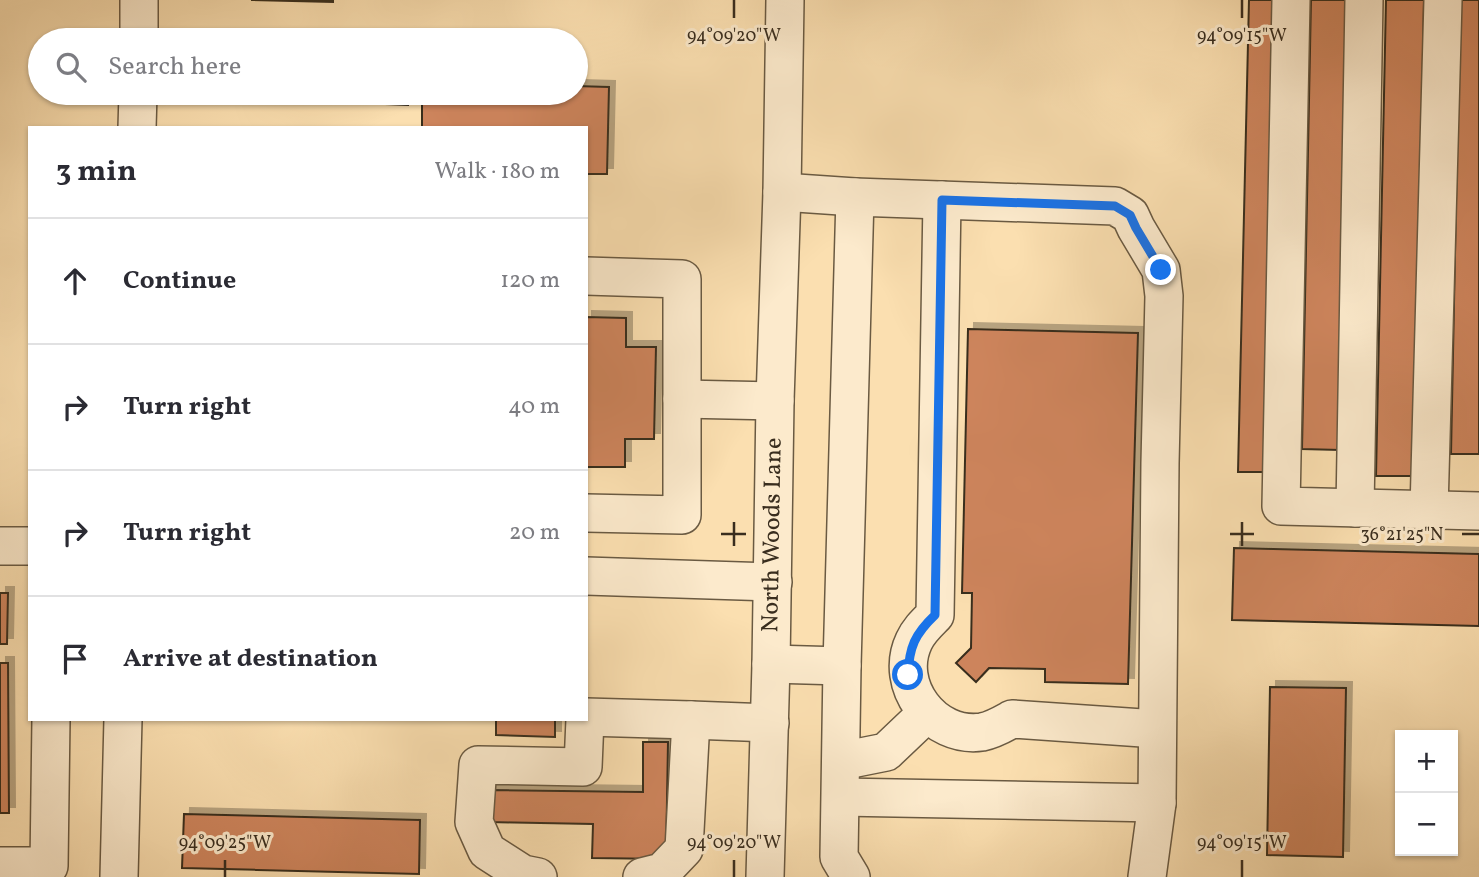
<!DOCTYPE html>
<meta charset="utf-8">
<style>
:root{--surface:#fff;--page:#f2f2f3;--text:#2b2b33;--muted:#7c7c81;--line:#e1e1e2}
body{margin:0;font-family:Vollkorn,serif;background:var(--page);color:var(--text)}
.controls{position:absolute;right:21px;bottom:21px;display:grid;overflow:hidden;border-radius:0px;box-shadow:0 2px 5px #0004}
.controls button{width:63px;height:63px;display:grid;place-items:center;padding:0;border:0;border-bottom:2px solid var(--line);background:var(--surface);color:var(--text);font:35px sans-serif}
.stop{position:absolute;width:21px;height:21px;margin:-16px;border:5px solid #1a73e8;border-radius:50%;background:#fff}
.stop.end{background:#1a73e8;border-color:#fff;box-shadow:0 2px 7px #0008}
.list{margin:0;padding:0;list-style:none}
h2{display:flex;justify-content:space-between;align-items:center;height:91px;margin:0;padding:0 28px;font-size:30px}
h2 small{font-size:23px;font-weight:400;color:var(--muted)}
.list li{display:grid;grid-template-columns:46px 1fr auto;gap:21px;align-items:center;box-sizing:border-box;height:126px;padding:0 28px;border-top:2px solid var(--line)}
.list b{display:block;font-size:26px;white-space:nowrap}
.list em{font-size:23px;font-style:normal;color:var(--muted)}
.icon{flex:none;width:38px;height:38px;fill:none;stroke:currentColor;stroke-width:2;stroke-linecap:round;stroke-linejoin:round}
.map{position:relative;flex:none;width:1479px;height:877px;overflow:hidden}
.search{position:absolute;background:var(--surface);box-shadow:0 2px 5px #0004;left:28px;top:28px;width:560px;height:77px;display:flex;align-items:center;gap:18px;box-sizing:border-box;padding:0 24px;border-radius:38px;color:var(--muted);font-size:26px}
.panel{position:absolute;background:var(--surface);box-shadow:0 2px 5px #0004;left:28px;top:126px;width:560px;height:595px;border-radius:0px}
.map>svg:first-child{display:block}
</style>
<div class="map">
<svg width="1479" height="877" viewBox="0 0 1479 877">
<defs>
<filter id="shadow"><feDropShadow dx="6" dy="-6" stdDeviation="0" flood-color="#0004"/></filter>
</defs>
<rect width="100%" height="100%" fill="#fbdfb0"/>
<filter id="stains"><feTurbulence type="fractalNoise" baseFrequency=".00286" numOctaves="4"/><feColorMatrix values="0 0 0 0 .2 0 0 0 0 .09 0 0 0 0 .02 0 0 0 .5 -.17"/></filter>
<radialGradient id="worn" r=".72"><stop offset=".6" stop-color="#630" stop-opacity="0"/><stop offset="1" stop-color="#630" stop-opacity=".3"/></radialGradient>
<!-- building -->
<g fill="#cd845b" stroke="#392d1e" stroke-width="2" filter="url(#shadow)">
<polygon points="251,0 333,0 333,2"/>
<polygon points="1249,0 1275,0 1264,472 1238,472"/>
<polygon points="1311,0 1349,0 1340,450 1302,449"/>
<polygon points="1386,0 1424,0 1415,476 1376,476"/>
<polygon points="1460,0 1479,0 1479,454 1451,454"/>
<polygon points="576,86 609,87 607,174 586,174 586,128 422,128 422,93 576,93"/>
<polygon points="386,93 408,93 408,105 386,104"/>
<polygon points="586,317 626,318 626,347 656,347 654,439 625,439 625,467 586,467"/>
<polygon points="968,329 1138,333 1128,684 1045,682 1045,669 989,668 976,682 956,663 971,648 972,593 962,593"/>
<polygon points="1234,548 1479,554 1479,626 1232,620"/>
<polygon points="0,593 8,593 7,644 0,644"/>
<polygon points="0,663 8,663 9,813 0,813"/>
<polygon points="1270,687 1346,688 1343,857 1267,855"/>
<polygon points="496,719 555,719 555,737 496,735"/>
<polygon points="643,742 668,742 666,859 592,858 593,824 489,822 489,790 643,792"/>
<polygon points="184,814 420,820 419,874 182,868"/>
</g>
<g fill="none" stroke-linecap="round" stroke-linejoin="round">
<!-- minor casing -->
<g stroke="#6a5a42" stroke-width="40">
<g id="minor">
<polyline points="1291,0 1281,506 1479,511"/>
<polyline points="139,40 139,0"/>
<polyline points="137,128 138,93"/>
<polyline points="782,192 855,197"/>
<path d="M942,200L935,615C927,623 919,630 914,641C893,685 933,739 982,732C993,730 1003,724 1012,719L1157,729"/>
<polyline points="586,276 682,279 682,515 586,513"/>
<polyline points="682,399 775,401"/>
<polyline points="1355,508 1364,0"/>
<polyline points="1429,510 1443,0"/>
<polyline points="0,546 30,546"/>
<polyline points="586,576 773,582"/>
<polyline points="771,664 842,666 855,197 1115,206 1130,215 1136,228 1161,270 1164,296 1160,463 1157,803 1147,877"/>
<polyline points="842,666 839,857 851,877"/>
<polyline points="586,717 691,720"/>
<polyline points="841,761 886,752 927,713"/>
<polyline points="841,797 1157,803"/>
<polyline points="0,866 49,866 51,719"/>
<polyline points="119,877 123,719"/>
<polyline points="538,877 523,874 487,851 474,822 478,765 583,767 585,719"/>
<polyline points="642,877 662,872 684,849 691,720 770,723"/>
<polyline points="765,877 771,664 775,401 782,192 785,0"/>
</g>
</g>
<!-- minor -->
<use href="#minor" stroke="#fceacc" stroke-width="37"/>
</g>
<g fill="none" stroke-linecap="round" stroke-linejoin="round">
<!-- route -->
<path stroke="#1a73e8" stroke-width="9" d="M908,675C909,647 915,634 935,615L942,200L1115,206L1130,215L1136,228L1161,270"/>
</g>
<!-- ticks -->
<path fill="none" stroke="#392d1e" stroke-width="2.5" d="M734,0V18M1242,0V18M734,522V546M1242,522V546M721,534H746M1230,534H1254M1462,534H1479M225,860V877M734,860V877M1242,860V877"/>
<g text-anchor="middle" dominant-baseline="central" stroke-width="6" stroke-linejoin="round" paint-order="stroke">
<!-- street labels -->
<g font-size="24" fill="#392d1e" stroke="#fceacc">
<text transform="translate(773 535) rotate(-89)">North Woods Lane</text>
</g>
</g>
<g font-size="18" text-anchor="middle" fill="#392d1e" stroke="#fceacc" stroke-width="6" stroke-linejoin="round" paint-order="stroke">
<text x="734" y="41">94°09'20"W</text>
<text x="1242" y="41">94°09'15"W</text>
<text x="1402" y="540">36°21'25"N</text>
<text x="225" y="848">94°09'25"W</text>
<text x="734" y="848">94°09'20"W</text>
<text x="1242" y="848">94°09'15"W</text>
</g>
<rect width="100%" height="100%" filter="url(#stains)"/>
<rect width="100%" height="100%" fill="url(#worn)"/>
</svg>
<div class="controls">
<button>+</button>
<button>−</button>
</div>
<div class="stop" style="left:908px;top:675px"></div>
<div class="stop end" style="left:1161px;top:270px"></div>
<div class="search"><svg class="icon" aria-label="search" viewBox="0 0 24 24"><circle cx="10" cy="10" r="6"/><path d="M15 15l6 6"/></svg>Search here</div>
<section class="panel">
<h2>3 min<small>Walk · 180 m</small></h2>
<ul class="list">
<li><svg class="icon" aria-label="ahead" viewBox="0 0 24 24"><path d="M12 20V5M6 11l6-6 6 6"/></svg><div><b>Continue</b></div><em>120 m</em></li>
<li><svg class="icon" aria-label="right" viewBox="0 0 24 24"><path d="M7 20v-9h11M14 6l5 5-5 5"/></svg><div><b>Turn right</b></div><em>40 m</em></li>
<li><svg class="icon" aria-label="right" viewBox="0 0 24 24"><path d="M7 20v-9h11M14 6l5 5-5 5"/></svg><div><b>Turn right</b></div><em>20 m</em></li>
<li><svg class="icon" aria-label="arrive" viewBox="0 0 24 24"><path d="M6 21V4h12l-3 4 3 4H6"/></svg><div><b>Arrive at destination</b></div></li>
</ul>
</section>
</div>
